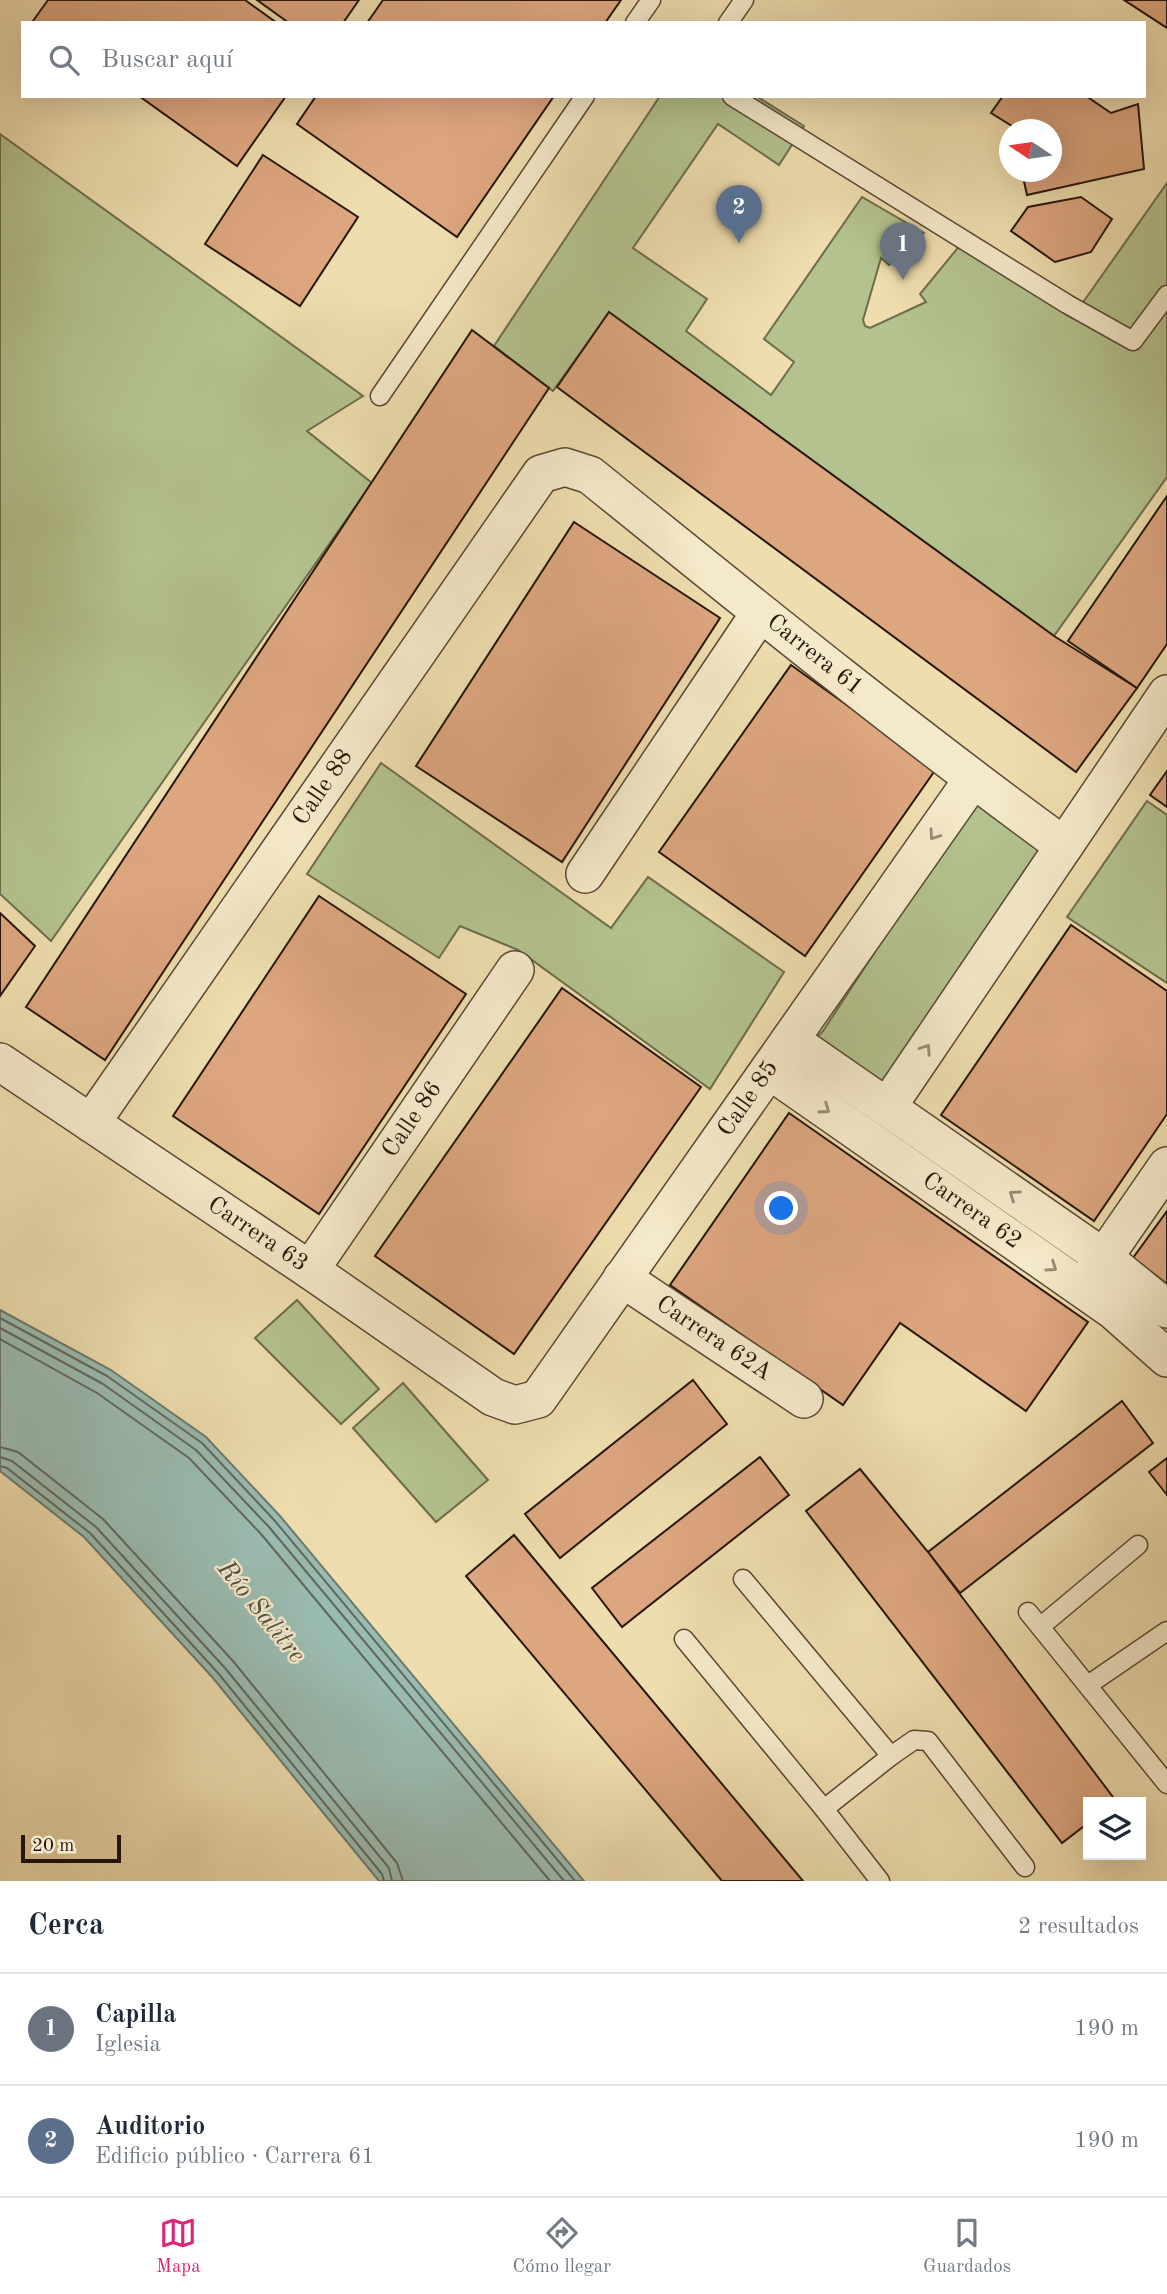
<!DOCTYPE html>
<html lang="es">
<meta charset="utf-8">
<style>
:root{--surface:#fff;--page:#f2f2f3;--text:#1f2937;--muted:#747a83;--line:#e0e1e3;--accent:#db2777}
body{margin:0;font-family:"Old Standard TT",serif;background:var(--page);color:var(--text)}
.controls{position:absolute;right:21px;bottom:21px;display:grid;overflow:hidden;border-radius:0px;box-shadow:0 7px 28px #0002}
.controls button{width:63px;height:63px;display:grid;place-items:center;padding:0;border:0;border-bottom:2px solid var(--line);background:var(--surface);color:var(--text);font:35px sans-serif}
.compass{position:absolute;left:999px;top:119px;width:63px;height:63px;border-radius:50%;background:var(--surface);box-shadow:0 7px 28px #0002;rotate:283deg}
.scale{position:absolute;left:21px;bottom:18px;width:100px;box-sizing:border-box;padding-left:7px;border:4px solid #27160b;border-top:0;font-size:19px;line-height:24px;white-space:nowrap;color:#27160b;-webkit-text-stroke:5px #f4e9ca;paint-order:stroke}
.you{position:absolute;left:782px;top:1209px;width:24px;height:24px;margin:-18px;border:5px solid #fff;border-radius:50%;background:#1a73e8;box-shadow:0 0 0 10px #1a73e833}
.badge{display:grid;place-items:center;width:46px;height:46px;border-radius:50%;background:var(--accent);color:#fff;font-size:23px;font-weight:700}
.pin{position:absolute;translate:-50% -58px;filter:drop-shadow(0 2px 4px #0008)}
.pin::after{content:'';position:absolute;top:37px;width:24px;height:21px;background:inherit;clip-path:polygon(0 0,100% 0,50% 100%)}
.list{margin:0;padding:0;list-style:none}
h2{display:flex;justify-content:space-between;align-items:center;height:91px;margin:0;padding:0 28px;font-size:30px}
h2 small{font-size:23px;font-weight:400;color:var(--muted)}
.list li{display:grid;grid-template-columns:46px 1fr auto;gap:21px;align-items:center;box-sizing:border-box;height:112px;padding:0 28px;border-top:2px solid var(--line)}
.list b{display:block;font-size:26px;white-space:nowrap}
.list p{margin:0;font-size:23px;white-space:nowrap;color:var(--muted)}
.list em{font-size:23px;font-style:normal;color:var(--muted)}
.icon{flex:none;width:38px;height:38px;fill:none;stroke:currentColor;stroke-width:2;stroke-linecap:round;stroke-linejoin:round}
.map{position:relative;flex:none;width:1167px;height:1881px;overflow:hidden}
.search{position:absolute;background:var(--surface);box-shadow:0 7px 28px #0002;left:21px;right:21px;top:21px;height:77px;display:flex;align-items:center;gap:18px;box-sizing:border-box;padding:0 24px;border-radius:0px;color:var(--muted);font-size:26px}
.sheet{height:315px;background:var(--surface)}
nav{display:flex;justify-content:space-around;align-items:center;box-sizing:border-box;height:98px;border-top:2px solid var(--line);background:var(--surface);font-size:19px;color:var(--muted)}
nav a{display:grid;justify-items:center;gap:4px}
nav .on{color:var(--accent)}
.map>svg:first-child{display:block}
</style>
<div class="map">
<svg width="1167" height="1881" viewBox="0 0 1167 1881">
<rect width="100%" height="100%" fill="#eeddae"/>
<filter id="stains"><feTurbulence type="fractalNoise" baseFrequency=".00286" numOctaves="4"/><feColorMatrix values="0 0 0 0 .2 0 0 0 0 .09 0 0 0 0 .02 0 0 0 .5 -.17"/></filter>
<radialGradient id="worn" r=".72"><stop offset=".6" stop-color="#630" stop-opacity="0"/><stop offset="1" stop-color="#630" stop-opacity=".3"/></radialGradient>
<!-- green -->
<g fill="#b3c28e" stroke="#6d6c4c" stroke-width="2">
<polygon points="660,96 756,96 804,126 779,165 718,124 633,248 707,299 686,331 771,395 794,362 764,339 862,197 924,233 889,265 881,258 863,320 865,326 870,328 926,302 920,294 961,244 1072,318 1167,183 1167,477 1054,636 609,313 553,391 494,346"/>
<polygon points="0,134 363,396 307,431 372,483 51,941 0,894"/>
<polygon points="381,763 611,928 648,877 784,972 710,1089 518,950 460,926 439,958 307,874"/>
<polygon points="974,801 1043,849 885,1088 814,1040 823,1031"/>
<polygon points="1147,801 1167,815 1167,983 1067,917"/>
<polygon points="297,1300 379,1389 341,1424 255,1338"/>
<polygon points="403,1383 488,1480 436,1522 353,1428"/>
</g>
<!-- water -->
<polygon fill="#9abbb0" stroke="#6c796e" stroke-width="2" points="0,1310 111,1370 206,1437 280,1516 584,1881 379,1881 213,1678 84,1537 0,1471"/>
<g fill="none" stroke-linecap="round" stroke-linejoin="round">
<!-- shore -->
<g stroke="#60685e" stroke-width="2">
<polyline points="0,1318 107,1376 202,1443 275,1521 575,1881"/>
<polyline points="0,1328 103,1384 196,1450 269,1527 564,1881"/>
<polyline points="0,1339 97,1393 189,1458 261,1534 550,1881"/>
<polyline points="0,1447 18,1452 103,1519 233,1661 397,1863 403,1881"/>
<polyline points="0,1457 12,1461 96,1527 225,1668 389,1868 392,1881"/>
<polyline points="0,1466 7,1468 90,1533 218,1673 382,1874 384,1881"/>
</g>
</g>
<!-- building -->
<g fill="#dca67f" stroke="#27160b" stroke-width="2">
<polygon points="48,0 245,0 277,23 36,23 33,21"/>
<polygon points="257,0 359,0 343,23 289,23"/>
<polygon points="383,0 621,0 605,23 367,23"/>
<polygon points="1124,0 1167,0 1167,28"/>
<polygon points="139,96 286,96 237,166"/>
<polygon points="316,96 554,96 457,237 297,124"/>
<polygon points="1003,96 1086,96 1111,113 1138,104 1144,169 1027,195 1022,172 1052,172 1052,130 1012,130 1012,126 991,113"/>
<polygon points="263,155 358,217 300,306 205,244"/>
<polygon points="1081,197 1112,219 1091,252 1055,262 1011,231 1028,207"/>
<polygon points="609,312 1054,636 1137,688 1076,772 557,387"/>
<polygon points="472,330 549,388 105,1060 26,1007"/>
<polygon points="1167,496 1167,644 1137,688 1068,641"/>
<polygon points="574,522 720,618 562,862 416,766"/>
<polygon points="791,665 936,769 805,956 659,852"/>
<polygon points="1167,771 1167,807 1150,795"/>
<polygon points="319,896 466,994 319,1214 173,1116"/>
<polygon points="0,913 35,946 0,996"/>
<polygon points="1071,925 1167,991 1167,1114 1094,1221 941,1115"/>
<polygon points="562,988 701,1087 514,1354 375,1256"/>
<polygon points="789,1113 1088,1322 1026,1411 900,1323 843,1405 670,1285"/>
<polygon points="1167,1211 1167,1284 1133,1258"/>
<polygon points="693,1380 727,1424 560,1558 525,1514"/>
<polygon points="1122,1401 1153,1443 960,1593 928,1552"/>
<polygon points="760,1457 789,1495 622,1627 592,1588"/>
<polygon points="1167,1458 1167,1495 1149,1472"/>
<polygon points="860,1469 928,1552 1116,1801 1088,1802 1088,1823 1062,1843 806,1511"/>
<polygon points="514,1535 803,1881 722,1881 466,1576"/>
</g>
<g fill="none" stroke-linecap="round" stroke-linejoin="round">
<!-- lane casing -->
<g stroke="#594834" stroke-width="21">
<g id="lane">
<polyline points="635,23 651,0"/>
<polyline points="728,23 744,0"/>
<polyline points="732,96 1067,304 1133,341 1167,295"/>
<polyline points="380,396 585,96"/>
<polyline points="743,1579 891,1756 824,1809"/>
<polyline points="1028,1612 1167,1784"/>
<polyline points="1040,1627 1138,1545"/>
<polyline points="684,1639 824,1809 880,1881"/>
<polyline points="1088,1685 1167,1631"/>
<polyline points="891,1756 914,1740 928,1741 1025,1867"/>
</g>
</g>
<!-- street casing -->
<g stroke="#594834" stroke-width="40">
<g id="street">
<polyline points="585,874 760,613"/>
<polyline points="790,1040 1104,1258 1167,1309"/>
<path id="s1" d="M0,1062L310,1270L493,1397L515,1405L538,1399L973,779"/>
<path id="s2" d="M769,1070L1113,1310L1167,1358"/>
<polyline points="888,1106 1167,694"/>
<path id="s3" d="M91,1123L541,474L565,467L590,475C746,601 902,728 1064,846"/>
<path id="s4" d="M310,1270L515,970"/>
<path id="s5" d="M622,1278L804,1399"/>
<polyline points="1089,1279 1167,1166"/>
</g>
</g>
<!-- lane -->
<use href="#lane" stroke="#f4e9ca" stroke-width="18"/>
<!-- street -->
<use href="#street" stroke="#f4e9ca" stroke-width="37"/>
</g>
<!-- one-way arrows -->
<defs><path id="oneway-chevron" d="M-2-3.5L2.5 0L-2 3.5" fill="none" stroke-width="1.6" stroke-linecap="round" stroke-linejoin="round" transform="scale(1.75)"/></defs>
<g stroke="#988a74">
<use href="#oneway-chevron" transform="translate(934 835) rotate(125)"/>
<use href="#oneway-chevron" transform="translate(926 1049) rotate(-56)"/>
<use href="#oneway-chevron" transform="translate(825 1109) rotate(35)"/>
<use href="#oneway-chevron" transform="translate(1014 1195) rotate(-145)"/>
<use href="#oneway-chevron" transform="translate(1052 1267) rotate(35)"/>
</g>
<g text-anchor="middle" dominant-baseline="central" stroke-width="5" stroke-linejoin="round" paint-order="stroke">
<!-- street labels -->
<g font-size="24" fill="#27160b" stroke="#f4e9ca">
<text stroke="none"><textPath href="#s3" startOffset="1129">Carrera 61</textPath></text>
<text stroke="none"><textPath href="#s3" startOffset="408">Calle 88</textPath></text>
<text stroke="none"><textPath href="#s1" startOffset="1010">Calle 85</textPath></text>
<text stroke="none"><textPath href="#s4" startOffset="182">Calle 86</textPath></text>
<text stroke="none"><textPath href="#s2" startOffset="247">Carrera 62</textPath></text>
<text stroke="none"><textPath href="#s1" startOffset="310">Carrera 63</textPath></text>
<text stroke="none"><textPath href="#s5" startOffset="110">Carrera 62A</textPath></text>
</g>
<!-- water labels -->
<g font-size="26" font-style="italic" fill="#4f5045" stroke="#f4e9ca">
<text transform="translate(261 1612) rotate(51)">Río Salitre</text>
</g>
</g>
<rect width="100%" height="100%" filter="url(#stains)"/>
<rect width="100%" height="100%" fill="url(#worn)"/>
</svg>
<div class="controls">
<button><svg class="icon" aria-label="layers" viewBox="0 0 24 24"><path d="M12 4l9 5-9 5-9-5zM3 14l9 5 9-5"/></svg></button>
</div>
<svg class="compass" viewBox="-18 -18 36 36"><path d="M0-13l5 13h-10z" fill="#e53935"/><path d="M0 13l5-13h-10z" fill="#747a83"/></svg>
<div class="scale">20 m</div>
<div class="you"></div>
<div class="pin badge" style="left:903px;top:280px;background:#6b7280">1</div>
<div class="pin badge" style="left:739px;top:243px;background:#5c6f8a">2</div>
<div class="search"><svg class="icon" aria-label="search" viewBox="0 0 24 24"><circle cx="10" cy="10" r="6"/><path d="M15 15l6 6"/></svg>Buscar aquí</div>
</div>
<section class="sheet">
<h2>Cerca<small>2 resultados</small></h2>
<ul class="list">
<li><span class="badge" style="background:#6b7280">1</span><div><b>Capilla</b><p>Iglesia</p></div><em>190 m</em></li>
<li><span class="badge" style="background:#5c6f8a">2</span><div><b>Auditorio</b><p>Edificio público · Carrera 61</p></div><em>190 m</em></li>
</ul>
</section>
<nav>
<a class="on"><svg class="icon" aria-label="map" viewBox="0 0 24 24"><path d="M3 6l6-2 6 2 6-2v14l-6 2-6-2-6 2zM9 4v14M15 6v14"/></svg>Mapa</a>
<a><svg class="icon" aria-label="directions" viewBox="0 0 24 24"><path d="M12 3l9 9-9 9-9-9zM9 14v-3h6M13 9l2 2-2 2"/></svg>Cómo llegar</a>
<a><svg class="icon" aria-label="saved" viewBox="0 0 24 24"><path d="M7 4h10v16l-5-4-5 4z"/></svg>Guardados</a>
</nav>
